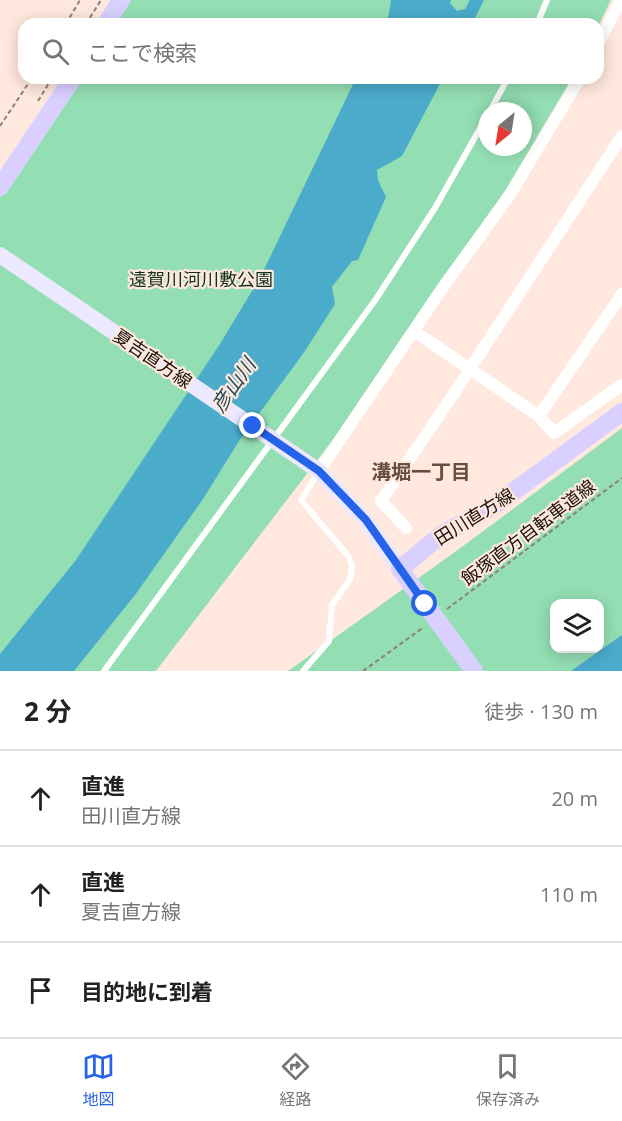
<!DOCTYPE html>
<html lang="ja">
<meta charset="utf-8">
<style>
:root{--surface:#fff;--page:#f6f6f6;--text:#222;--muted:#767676;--line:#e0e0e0;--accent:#2563eb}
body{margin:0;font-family:"Open Sans","Noto Sans JP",sans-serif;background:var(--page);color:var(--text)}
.controls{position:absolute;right:18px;bottom:18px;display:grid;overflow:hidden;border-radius:12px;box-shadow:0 3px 15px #0003}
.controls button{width:54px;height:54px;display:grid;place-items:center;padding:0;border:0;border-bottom:2px solid var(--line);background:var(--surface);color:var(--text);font:30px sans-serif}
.compass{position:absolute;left:478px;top:102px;width:54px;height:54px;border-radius:50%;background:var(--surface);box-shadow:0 3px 15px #0003;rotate:210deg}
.stop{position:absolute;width:18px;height:18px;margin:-14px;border:4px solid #2563eb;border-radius:50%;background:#fff}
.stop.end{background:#2563eb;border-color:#fff;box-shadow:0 2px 6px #0008}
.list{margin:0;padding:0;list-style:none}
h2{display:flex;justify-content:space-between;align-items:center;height:78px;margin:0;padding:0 24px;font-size:26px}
h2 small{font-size:20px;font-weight:400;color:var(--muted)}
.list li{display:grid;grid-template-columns:39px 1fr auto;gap:18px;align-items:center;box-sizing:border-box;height:96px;padding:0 24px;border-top:2px solid var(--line)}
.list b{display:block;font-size:22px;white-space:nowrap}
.list p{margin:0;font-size:20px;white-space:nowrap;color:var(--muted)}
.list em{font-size:20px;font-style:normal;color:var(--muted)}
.icon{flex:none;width:33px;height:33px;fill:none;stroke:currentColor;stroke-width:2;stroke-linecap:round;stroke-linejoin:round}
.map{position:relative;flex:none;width:622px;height:671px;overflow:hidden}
.search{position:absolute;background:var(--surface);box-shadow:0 3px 15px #0003;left:18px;right:18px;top:18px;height:66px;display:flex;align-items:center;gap:15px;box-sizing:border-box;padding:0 21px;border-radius:18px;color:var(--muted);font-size:22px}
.sheet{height:366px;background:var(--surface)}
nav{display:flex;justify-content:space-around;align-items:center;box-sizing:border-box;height:84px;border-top:2px solid var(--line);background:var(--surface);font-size:16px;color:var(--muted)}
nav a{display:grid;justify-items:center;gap:3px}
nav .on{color:var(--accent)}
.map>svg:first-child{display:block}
</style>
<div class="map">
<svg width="622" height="671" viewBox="0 0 622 671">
<rect width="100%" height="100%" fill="#ffe8dd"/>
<!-- green -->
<g fill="#94deb3" fill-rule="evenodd">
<polygon points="131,0 611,0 598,27 598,24 116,24"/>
<path d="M82,78H572L507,188L348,420L156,671H0V197ZM487,111H523V147H487Z"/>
<path d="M622,428V671H288L455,552ZM554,604H600V648H554Z"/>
</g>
<!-- water -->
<g fill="#4babca">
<polygon points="391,0 451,0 450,3 457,11 465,9 470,0 484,0 472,24 385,24 388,19"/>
<polygon points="356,78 443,78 402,156 377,170 378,180 386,197 358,260 352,261 332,287 335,304 305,351 239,441 203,499 135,595 74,671 0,671 0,654 76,560 220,344 261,276"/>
<polygon points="622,635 622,671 571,671"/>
</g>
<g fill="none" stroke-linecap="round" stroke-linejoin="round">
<!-- path -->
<g stroke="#8f7f77" stroke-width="2" stroke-dasharray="4.5 3" stroke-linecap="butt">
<polyline points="66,24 80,0"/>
<polyline points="86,24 101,0"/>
<polyline points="38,101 52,78"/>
<polyline points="0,126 32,78"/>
<polyline points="447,609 622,478"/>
<polyline points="363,671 424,627"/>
</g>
<!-- lane -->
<g stroke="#fff" stroke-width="6">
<polyline points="537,24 547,0"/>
<polyline points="490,111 508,78"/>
<polyline points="104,671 376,299 435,208 487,116"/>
<polyline points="303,671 329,641 332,605 350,579 352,567 349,557 301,500 318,473"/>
</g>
<!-- street -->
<g stroke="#fff" stroke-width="12">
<polyline points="598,44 621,0"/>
<polyline points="414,331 539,416 622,294"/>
<polyline points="539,416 554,433 622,385"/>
<polyline points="319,471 441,290 509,196 580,78"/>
<polyline points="406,528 381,501 453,395 622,136"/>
</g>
<!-- secondary -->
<polyline stroke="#ece8ff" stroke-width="16" points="0,255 319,471 366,521 400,569"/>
<!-- primary -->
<g stroke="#d9d0ff" stroke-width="18">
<polyline points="106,24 121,0"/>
<polyline points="0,187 73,78"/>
<polyline points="474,671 400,569 442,534 495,505 622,412"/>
</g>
</g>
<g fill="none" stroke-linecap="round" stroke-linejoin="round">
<!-- route -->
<polyline stroke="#2563eb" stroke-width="8" points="253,426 319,471 366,520 425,604"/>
</g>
<g text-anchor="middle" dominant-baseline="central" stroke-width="4.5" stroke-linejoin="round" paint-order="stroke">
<!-- park labels -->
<g font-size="18" fill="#0e311f" stroke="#ffe8dd">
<text x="201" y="279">遠賀川河川敷公園</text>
</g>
<!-- street labels -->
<g font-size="18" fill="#1a110c" stroke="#ffe8dd">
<text transform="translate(153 358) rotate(34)">夏吉直方線</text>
<text transform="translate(474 516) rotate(-32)">田川直方線</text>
<text transform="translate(528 532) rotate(-37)">飯塚直方自転車道線</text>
</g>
<!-- water labels -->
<g font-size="20" font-style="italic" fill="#214b59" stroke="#ffe8dd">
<text transform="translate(233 385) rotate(-55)">彦山川</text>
</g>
<!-- neighbourhood labels -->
<g font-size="20" font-weight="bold" fill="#664f43" stroke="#ffe8dd">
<text x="421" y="471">溝堀一丁目</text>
</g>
</g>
</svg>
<div class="controls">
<button><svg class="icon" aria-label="layers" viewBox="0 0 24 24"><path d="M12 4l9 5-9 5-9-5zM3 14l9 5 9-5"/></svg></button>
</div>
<svg class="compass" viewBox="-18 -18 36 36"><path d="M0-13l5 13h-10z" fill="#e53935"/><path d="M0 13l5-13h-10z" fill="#767676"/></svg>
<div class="stop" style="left:425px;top:604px"></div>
<div class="stop end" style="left:253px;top:426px"></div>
<div class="search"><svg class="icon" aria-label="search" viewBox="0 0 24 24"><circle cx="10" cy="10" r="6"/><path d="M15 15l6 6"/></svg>ここで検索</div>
</div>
<section class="sheet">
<h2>2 分<small>徒歩 · 130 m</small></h2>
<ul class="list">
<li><svg class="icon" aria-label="ahead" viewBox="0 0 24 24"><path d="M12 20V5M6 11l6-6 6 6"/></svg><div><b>直進</b><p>田川直方線</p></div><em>20 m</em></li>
<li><svg class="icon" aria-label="ahead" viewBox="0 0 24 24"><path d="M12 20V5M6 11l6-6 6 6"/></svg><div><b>直進</b><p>夏吉直方線</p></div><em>110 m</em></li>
<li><svg class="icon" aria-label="arrive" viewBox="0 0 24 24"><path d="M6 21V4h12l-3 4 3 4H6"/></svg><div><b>目的地に到着</b></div></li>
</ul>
</section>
<nav>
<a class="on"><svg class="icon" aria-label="map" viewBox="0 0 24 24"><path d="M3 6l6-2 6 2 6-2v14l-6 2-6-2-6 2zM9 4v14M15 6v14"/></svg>地図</a>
<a><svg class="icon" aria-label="directions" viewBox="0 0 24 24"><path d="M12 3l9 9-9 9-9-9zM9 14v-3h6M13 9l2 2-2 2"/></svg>経路</a>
<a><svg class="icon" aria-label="saved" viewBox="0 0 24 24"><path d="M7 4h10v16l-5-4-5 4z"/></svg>保存済み</a>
</nav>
